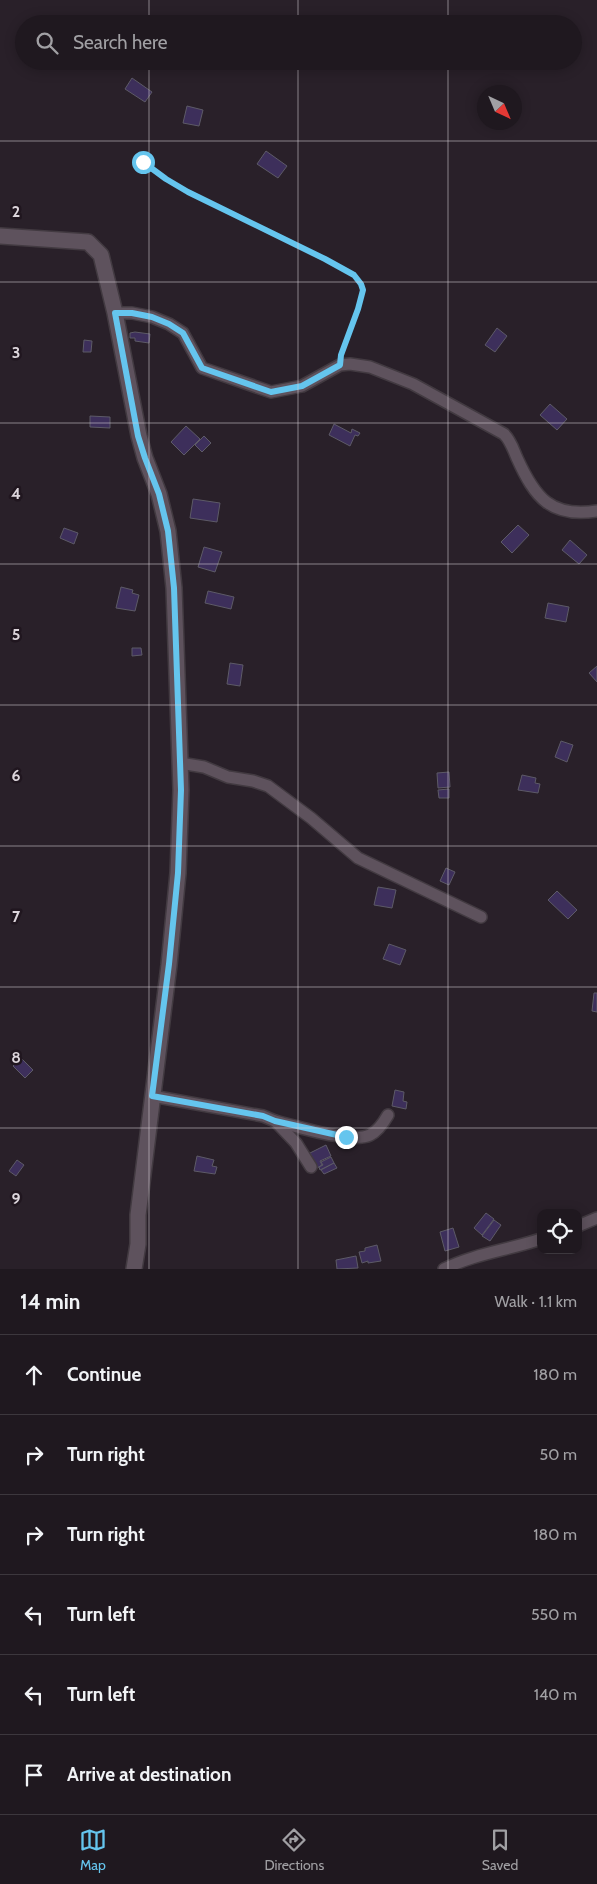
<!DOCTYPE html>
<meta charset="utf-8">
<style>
:root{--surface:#1f181f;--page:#272128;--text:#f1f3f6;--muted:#a1a0a4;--line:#3c373d;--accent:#65c5ee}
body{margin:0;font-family:Cabin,sans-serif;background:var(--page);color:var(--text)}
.controls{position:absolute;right:15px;bottom:15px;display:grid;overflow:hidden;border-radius:10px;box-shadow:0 2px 12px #0003}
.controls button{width:45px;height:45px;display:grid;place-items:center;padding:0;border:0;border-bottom:1px solid var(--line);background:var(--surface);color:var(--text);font:25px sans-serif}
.compass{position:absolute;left:477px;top:85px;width:45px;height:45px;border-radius:50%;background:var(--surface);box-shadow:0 2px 12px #0003;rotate:136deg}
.stop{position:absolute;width:15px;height:15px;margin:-11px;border:4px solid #65c5ee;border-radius:50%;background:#fff}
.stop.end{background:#65c5ee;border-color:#fff;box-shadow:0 1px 5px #0008}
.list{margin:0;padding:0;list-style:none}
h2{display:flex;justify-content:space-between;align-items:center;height:65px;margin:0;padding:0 20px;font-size:21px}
h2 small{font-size:16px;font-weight:400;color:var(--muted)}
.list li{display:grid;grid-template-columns:32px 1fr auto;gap:15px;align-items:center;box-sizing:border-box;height:80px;padding:0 20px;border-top:1px solid var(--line)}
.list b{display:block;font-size:19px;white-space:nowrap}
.list em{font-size:16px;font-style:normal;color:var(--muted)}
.icon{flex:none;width:28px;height:28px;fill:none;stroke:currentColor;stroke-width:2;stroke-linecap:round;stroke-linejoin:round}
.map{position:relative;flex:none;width:597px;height:1269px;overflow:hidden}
.search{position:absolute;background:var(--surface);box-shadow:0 2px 12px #0003;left:15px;right:15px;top:15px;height:55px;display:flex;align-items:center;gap:12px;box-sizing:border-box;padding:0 18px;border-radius:28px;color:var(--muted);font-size:19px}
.sheet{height:545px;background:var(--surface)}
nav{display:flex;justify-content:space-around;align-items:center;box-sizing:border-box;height:70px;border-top:1px solid var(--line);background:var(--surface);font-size:14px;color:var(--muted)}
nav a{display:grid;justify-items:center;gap:2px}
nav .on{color:var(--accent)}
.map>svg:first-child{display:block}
</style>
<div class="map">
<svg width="597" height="1269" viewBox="0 0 597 1269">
<rect width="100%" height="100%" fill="#292029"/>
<!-- building -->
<g fill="#3d2f5b" stroke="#5d5a67">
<polygon points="132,78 152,92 145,102 125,89"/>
<polygon points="187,106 203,110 199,126 183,123"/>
<polygon points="266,151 287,166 278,178 257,164"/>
<polygon points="497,328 507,336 495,352 485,345"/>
<polygon points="135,332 150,334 149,343 135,341 135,338 130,338 130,333"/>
<polygon points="84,340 92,341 91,352 83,352"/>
<polygon points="550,404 567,419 557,430 540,415"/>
<polygon points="90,416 110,417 110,428 90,427"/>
<polygon points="334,424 351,433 352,429 360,433 358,436 355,435 350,446 329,435"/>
<polygon points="186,426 200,439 184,455 171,442"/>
<polygon points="204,436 211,443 202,452 195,445"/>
<polygon points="193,499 220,503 217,522 190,518"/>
<polygon points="518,525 529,535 512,553 501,542"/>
<polygon points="64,528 78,533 74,544 60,538"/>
<polygon points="570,540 587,555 579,564 562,550"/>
<polygon points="204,547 222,552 215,572 198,567"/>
<polygon points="121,587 133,590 132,593 139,595 135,611 116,608"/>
<polygon points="208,591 234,597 231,609 205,603"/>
<polygon points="548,603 569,607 566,622 545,618"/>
<polygon points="132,648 141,648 142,655 132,656"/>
<polygon points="230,663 243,665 240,686 227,684"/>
<polygon points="597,666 597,682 589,673"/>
<polygon points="561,741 573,745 567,762 555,757"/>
<polygon points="449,772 450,787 438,788 437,773"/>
<polygon points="522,775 536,778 535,783 540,784 538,793 518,790"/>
<polygon points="449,789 449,798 439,798 438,790"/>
<polygon points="446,868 455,872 449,885 440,881"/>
<polygon points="378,887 396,890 392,908 374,905"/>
<polygon points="557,891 577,910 568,919 548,900"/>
<polygon points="389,944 406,950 400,965 383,959"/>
<polygon points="594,993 597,993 597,1012 592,1011"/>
<polygon points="21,1058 33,1070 25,1078 13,1066"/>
<polygon points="395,1090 404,1092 403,1101 407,1102 406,1109 392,1106"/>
<polygon points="326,1145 331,1156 320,1161 322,1165 317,1168 310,1153"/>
<polygon points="197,1156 214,1160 212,1166 217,1167 215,1174 194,1171"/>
<polygon points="331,1157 334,1163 320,1170 319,1167 323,1165 321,1162"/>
<polygon points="17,1160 24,1165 16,1176 9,1171"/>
<polygon points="334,1163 337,1168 324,1174 321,1170"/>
<polygon points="486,1213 494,1219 482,1235 474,1228"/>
<polygon points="494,1220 501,1225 490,1241 482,1236"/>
<polygon points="453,1228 459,1247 445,1251 440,1232"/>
<polygon points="377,1245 381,1261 368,1263 368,1261 362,1263 359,1252 365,1251 365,1248"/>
<polygon points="356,1256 358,1268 337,1269 336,1260"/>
</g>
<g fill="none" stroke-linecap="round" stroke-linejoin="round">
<!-- street casing -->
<g stroke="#423a41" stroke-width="14">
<g id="street">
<path d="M115,313H132L152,317L169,324L183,333L202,368L271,392L302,386L340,365L350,364L370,367L413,384L504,434C511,441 513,449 517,458C535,498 551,518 597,511"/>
<polyline points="180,763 204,767 228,777 253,781 268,786 311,818 358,858 481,917"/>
<polyline points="152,1096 263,1116 275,1121 296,1143 311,1167"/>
<path d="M275,1121C296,1126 352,1144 370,1135C378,1131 384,1122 388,1115"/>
<polyline points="578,1226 597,1218"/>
<path d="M444,1269C474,1254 508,1250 541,1239"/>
</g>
</g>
<!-- secondary casing -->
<g stroke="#423a41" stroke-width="18">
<polyline id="secondary" points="0,236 88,242 101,255 115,313 139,436 145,458 159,494 168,531 174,588 181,790 178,873 169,965 138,1215 138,1244 134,1269"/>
</g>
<!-- path -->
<polyline stroke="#645c64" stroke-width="2" stroke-dasharray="2.5 4" stroke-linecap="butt" points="143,162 165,179 189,192 325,259 353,275 361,284 363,290 358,309 341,355"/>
<!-- street -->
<use href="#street" stroke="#5e525d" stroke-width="11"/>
<!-- secondary -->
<use href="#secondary" stroke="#5e525d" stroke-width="15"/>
</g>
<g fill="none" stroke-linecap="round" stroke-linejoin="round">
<!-- route -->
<polyline stroke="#65c5ee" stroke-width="6" points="143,162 166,179 188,192 325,259 354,275 361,284 363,290 358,309 341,355 340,365 302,386 271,392 202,368 183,333 169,324 152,317 132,313 115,313 138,436 145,458 159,494 168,531 174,588 181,790 178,873 169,964 152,1096 263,1116 275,1121 346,1137"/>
</g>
<!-- grid -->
<path fill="none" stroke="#dcd5db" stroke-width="1" stroke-opacity="0.55" d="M149,0V24M298,0V24M448,0V24M149,61V1269M298,61V1269M448,61V1269M0,141H597M0,282H597M0,423H597M0,564H597M0,705H597M0,846H597M0,987H597M0,1128H597"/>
<g font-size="16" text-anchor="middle" font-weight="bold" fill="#dcd5db" stroke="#20161f" stroke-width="5" stroke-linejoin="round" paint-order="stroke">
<text x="16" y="217">2</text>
<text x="16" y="358">3</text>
<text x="16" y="499">4</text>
<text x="16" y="640">5</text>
<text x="16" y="781">6</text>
<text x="16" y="922">7</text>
<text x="16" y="1063">8</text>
<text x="16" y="1204">9</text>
</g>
</svg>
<div class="controls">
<button><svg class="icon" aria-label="locate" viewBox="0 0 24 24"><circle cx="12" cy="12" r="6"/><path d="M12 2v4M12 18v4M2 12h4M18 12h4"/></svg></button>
</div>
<svg class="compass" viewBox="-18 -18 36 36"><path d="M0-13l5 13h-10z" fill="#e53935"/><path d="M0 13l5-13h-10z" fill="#a1a0a4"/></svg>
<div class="stop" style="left:143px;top:162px"></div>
<div class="stop end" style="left:346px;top:1137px"></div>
<div class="search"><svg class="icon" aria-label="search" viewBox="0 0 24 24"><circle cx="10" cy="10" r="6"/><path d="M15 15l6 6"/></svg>Search here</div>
</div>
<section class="sheet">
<h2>14 min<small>Walk · 1.1 km</small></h2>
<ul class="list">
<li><svg class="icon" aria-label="ahead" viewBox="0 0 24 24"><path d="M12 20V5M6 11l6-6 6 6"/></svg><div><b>Continue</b></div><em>180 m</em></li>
<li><svg class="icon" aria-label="right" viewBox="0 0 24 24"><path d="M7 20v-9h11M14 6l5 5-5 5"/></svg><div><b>Turn right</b></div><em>50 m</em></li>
<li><svg class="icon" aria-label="right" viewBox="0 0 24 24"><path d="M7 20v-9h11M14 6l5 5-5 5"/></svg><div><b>Turn right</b></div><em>180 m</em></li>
<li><svg class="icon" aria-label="left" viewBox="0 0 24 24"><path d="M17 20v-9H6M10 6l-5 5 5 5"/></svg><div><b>Turn left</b></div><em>550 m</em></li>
<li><svg class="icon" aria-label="left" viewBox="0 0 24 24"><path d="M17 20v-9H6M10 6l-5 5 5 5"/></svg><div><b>Turn left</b></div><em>140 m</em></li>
<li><svg class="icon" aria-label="arrive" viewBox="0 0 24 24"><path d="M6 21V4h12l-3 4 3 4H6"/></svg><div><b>Arrive at destination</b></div></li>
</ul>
</section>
<nav>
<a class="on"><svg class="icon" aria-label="map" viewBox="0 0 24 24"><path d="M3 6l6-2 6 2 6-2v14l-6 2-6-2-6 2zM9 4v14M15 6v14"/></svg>Map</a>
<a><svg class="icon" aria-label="directions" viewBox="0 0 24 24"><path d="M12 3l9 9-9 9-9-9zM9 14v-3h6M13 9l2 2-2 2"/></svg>Directions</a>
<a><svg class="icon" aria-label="saved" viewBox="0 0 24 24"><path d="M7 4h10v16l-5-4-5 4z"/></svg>Saved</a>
</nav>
